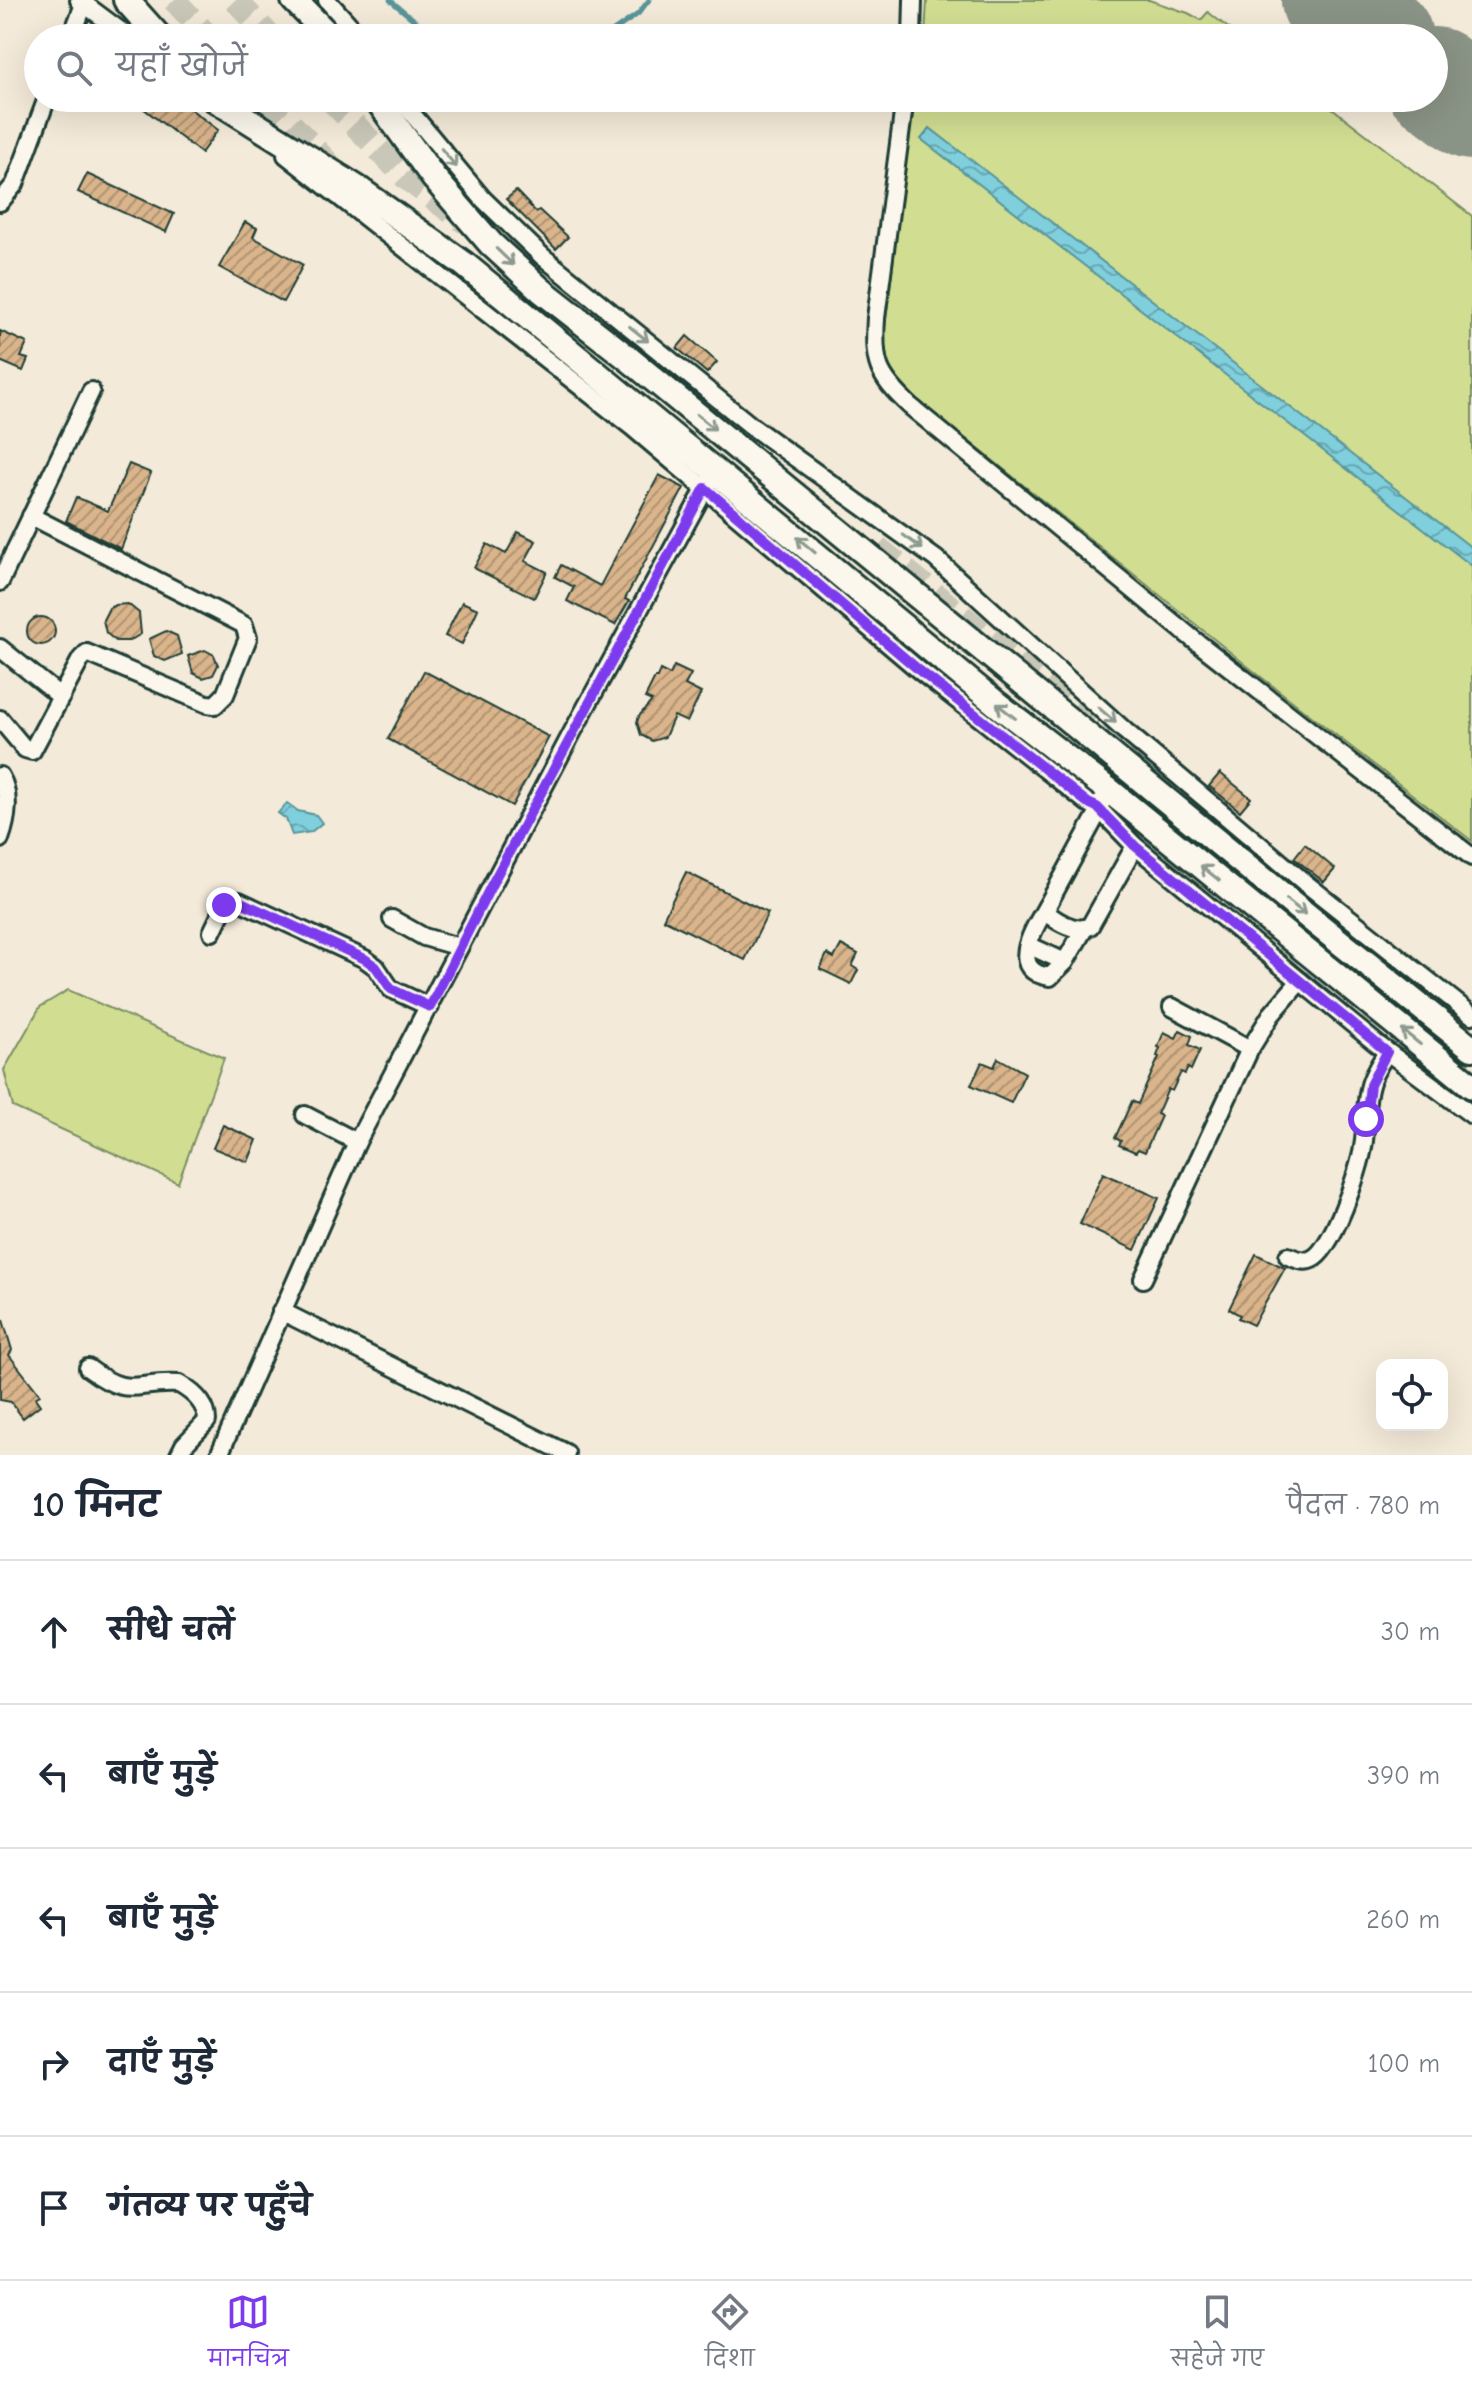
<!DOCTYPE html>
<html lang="hi">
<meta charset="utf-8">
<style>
:root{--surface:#fff;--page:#f6f6f7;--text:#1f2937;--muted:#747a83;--line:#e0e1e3;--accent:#7c3aed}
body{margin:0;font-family:"Comic Neue","Playpen Sans Deva",sans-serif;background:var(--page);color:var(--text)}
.controls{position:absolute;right:24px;bottom:24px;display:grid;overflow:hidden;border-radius:16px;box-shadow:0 8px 32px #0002}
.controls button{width:72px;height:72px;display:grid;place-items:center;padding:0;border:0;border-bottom:2px solid var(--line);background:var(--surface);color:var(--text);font:40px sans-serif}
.stop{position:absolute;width:24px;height:24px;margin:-18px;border:6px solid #7c3aed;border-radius:50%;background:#fff}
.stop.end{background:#7c3aed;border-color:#fff;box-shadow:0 2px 8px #0008}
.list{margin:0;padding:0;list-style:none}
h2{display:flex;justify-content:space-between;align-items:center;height:104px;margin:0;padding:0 32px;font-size:34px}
h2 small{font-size:26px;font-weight:400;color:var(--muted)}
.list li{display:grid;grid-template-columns:52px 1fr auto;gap:24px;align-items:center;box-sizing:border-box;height:144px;padding:0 32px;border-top:2px solid var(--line)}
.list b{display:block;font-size:30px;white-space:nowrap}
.list em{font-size:26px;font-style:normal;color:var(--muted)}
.icon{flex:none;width:44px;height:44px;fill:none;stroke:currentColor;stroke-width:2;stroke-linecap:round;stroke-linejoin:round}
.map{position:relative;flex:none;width:1472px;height:1455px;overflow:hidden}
.search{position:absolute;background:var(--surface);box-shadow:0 8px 32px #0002;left:24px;right:24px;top:24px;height:88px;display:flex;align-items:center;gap:20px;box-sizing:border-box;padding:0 28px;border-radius:44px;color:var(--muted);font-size:30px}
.sheet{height:824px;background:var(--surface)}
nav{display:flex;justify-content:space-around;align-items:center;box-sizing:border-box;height:112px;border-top:2px solid var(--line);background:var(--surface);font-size:22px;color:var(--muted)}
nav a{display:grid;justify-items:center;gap:4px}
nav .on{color:var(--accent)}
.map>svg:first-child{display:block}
</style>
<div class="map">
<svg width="1472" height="1455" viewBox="0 0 1472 1455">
<defs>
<pattern id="water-waves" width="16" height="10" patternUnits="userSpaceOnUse" patternTransform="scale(2)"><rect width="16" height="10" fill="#80cfdd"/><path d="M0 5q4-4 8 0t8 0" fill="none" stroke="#68a9b4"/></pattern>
<pattern id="building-hatch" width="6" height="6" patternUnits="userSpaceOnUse" patternTransform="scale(2)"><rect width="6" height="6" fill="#dab48b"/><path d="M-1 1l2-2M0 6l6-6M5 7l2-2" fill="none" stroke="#b09472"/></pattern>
</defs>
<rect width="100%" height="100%" fill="#f4ead9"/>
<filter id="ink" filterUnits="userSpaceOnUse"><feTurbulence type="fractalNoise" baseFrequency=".0125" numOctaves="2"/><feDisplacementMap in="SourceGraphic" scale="16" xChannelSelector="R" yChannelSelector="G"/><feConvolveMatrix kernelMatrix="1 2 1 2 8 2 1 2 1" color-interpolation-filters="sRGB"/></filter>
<g filter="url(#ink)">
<!-- green -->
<g fill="#d1de92" stroke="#788e63" stroke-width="2">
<polygon points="927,0 1149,0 1188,13 1201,20 1208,12 1241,38 925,38"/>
<polygon points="914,98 1319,98 1472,216 1472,841 1256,673 898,384 882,351"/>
<polygon points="68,990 224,1058 178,1183 13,1107 4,1070 40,1007"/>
</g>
<!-- water -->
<g fill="url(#water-waves)" stroke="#599599" stroke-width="2">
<polygon points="930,128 1472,548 1472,566 921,139"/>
<polygon points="287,803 298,811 316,815 322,823 311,832 292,835 286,819 278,813"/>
</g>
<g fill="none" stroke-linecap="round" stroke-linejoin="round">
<!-- stream -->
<g stroke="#599599" stroke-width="5">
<polyline points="390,0 436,38"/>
<polyline points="603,38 638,14 649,0"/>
</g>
<!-- taxiway -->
<polyline stroke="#8a9486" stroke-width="42" points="1358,0 1375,33"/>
<!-- runway -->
<g stroke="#8a9486" stroke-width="104">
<polyline points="1333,0 1381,38"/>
<polyline points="1434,79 1472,108"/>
</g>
</g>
<!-- building -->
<g fill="url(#building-hatch)" stroke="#1f3d34" stroke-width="2">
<polygon points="130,98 176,98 218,130 201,153"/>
<polygon points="87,174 174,214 166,232 78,192"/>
<polygon points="516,191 536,212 539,210 568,237 556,249 506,199"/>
<polygon points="245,222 257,228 253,237 303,265 283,302 219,267"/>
<polygon points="0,331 27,343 21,357 28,359 23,371 0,361"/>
<polygon points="687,336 717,362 707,373 677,348"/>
<polygon points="129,464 151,473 121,549 66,521 76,497 108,511"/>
<polygon points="659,475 684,488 625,599 629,601 615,625 567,601 574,587 555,577 561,565 600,586"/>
<polygon points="518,532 536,541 525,561 547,572 534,598 474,568 487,544 506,554"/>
<polygon points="462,602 478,609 462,644 445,636"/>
<polygon points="128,604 139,613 141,634 129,641 116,641 106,633 103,620 109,608 115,605"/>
<circle cx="41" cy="631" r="14"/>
<polygon points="166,631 177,636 182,654 165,661 154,656 149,639"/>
<polygon points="205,650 214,655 218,665 213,675 203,678 193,673 188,656"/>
<polygon points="674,666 691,674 685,685 701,693 687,722 674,716 665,737 652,741 641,735 637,722 639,716 652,701 645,698 655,678 657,678 660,670 670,675"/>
<polygon points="424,671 549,737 512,806 388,739"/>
<polygon points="1220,773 1251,798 1240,811 1209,786"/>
<polygon points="1305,844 1335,869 1324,882 1294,858"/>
<polygon points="686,872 768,913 745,960 663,919"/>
<polygon points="841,945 858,954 852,966 858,970 851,984 820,969 827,954 834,958"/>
<polygon points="1180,1030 1192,1036 1189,1045 1200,1050 1191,1070 1188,1068 1185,1074 1181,1072 1172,1091 1168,1089 1157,1114 1161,1116 1145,1152 1138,1149 1136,1152 1133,1151 1119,1145 1121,1141 1115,1138 1132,1101 1138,1104 1159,1057 1157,1056 1160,1048 1158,1047 1164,1032 1176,1038"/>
<polygon points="998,1058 1025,1073 1011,1103 971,1085 982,1062 994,1067"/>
<polygon points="223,1125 257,1140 248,1162 213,1148"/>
<polygon points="1103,1173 1159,1198 1135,1250 1080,1224"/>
<polygon points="1256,1254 1285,1268 1253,1325 1238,1318 1240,1315 1229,1309"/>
<polygon points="3,1320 12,1350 9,1355 40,1395 35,1398 40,1405 23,1418 11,1402 0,1400 0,1321"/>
</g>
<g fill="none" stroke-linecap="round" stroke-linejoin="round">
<!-- highway-tunnel -->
<g stroke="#c9c7b8" stroke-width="24" stroke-dasharray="24 12" stroke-linecap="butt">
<polyline points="174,0 210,38"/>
<polyline points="235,0 272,38"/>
<polyline points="266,98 332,167"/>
<polyline points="329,98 407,179 466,223"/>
<polyline points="405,236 500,308"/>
<polyline points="878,548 1472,1028"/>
<polyline points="1000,721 1467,1103"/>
</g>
<!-- minor casing -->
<g stroke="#1f3d34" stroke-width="22">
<g id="minor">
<polyline points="79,0 130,38"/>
<polyline points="327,0 361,38"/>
<polyline points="71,38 84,4"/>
<polyline points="912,38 913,0"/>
<polyline points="399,98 483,199 542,256 754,428 936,559 1125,731 1304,882 1472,1015"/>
<path d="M905,98L876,318C873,363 877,375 910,406L1193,639L1472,857"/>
<polyline points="286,155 632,427 920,671 1088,803 1097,807 1111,792"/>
<polyline points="0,202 15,184 47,98"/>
<polyline points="0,582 91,391"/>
<polyline points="0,648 61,697"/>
<polyline points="0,719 25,749 32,751 81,659 87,653 207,704 215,705 225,695 248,638 244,625 31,516"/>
<path d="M0,776C11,794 7,820 0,839"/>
<polyline points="1097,807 1135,846 1377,1044 1472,1115"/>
<path d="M1100,809L1047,906L1049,915C1060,923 1077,933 1090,926L1135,846"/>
<path d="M1047,906C1034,929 1006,971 1050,977L1065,962L1084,929"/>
<polyline points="392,919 424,937 459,947"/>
<polyline points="212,932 227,901 239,901 365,959 376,967 391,989 430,1007"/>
<polyline points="1028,945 1065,962"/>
<polyline points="1172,1007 1250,1049"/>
<polyline points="305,1115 357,1142"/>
<path d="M1288,1256C1296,1259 1305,1263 1312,1259C1332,1251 1360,1169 1363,1147C1367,1127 1364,1105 1370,1085C1373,1073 1381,1062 1387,1052"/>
<polyline points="1143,1279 1250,1049 1271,1015 1300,981"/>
<polyline points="281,1311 566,1453"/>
<path d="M88,1368C131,1400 134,1381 179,1384C193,1392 207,1404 207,1421L184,1445L179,1455"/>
<polyline points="219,1455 357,1142 573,731 709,482"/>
</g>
</g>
<!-- highway casing -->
<g stroke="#1f3d34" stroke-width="30">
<g id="highway">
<polyline points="126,0 160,38"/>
<polyline points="294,0 331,38"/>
<polyline points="213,98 360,190 464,264 998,705 1111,792 1472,1086"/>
<polyline points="376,98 434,178 491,244 541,290 629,359 1316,923 1472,1048"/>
</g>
</g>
<!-- minor -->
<use href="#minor" stroke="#fbf7ec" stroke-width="16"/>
<!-- highway -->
<use href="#highway" stroke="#fbf7ec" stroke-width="24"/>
</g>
<!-- one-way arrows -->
<defs><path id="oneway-shaft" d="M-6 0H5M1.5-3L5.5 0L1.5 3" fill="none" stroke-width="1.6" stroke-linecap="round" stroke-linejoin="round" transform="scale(2)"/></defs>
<g stroke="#8d9a90">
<use href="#oneway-shaft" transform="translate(449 158) rotate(50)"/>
<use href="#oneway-shaft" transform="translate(505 257) rotate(44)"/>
<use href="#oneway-shaft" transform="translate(639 334) rotate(39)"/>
<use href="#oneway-shaft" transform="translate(706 422) rotate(39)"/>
<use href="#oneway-shaft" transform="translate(913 542) rotate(36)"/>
<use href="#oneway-shaft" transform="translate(806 545) rotate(-140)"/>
<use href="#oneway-shaft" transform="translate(1006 711) rotate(-142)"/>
<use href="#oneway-shaft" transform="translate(1107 715) rotate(41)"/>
<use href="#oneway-shaft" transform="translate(1210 873) rotate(-141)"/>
<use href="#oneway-shaft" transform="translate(1296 907) rotate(39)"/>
<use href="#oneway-shaft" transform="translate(1411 1037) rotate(-141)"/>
</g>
</g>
<g fill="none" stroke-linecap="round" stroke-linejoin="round" filter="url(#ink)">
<!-- route -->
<polyline stroke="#7c3aed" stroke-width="10" points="224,905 232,899 239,901 365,959 376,967 391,989 430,1007 492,884 705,488 920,671 1088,803 1097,807 1135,846 1387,1052 1370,1085 1366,1119"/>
</g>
</svg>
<div class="controls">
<button><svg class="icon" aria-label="locate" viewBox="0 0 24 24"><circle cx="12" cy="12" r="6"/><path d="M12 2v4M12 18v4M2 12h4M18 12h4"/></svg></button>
</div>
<div class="stop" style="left:1366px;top:1119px"></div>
<div class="stop end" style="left:224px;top:905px"></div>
<div class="search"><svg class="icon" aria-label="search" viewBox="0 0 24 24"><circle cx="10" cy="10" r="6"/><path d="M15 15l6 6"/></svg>यहाँ खोजें</div>
</div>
<section class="sheet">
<h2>10 मिनट<small>पैदल · 780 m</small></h2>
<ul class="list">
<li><svg class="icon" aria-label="ahead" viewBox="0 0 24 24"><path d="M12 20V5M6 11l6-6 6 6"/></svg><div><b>सीधे चलें</b></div><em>30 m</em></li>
<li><svg class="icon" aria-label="left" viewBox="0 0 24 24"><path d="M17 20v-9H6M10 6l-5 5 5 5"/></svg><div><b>बाएँ मुड़ें</b></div><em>390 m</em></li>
<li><svg class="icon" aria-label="left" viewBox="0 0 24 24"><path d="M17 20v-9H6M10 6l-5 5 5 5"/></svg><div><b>बाएँ मुड़ें</b></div><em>260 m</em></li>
<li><svg class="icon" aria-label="right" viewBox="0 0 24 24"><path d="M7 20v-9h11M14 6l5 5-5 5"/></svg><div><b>दाएँ मुड़ें</b></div><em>100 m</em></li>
<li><svg class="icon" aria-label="arrive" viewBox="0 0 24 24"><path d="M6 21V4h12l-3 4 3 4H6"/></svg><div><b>गंतव्य पर पहुँचे</b></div></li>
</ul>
</section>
<nav>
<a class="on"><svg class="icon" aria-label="map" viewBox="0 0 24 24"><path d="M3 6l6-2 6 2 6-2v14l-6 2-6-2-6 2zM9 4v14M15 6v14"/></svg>मानचित्र</a>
<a><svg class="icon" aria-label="directions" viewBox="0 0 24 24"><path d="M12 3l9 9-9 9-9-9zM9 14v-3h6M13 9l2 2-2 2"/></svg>दिशा</a>
<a><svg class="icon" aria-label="saved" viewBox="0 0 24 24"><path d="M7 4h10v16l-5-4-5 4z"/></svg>सहेजे गए</a>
</nav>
